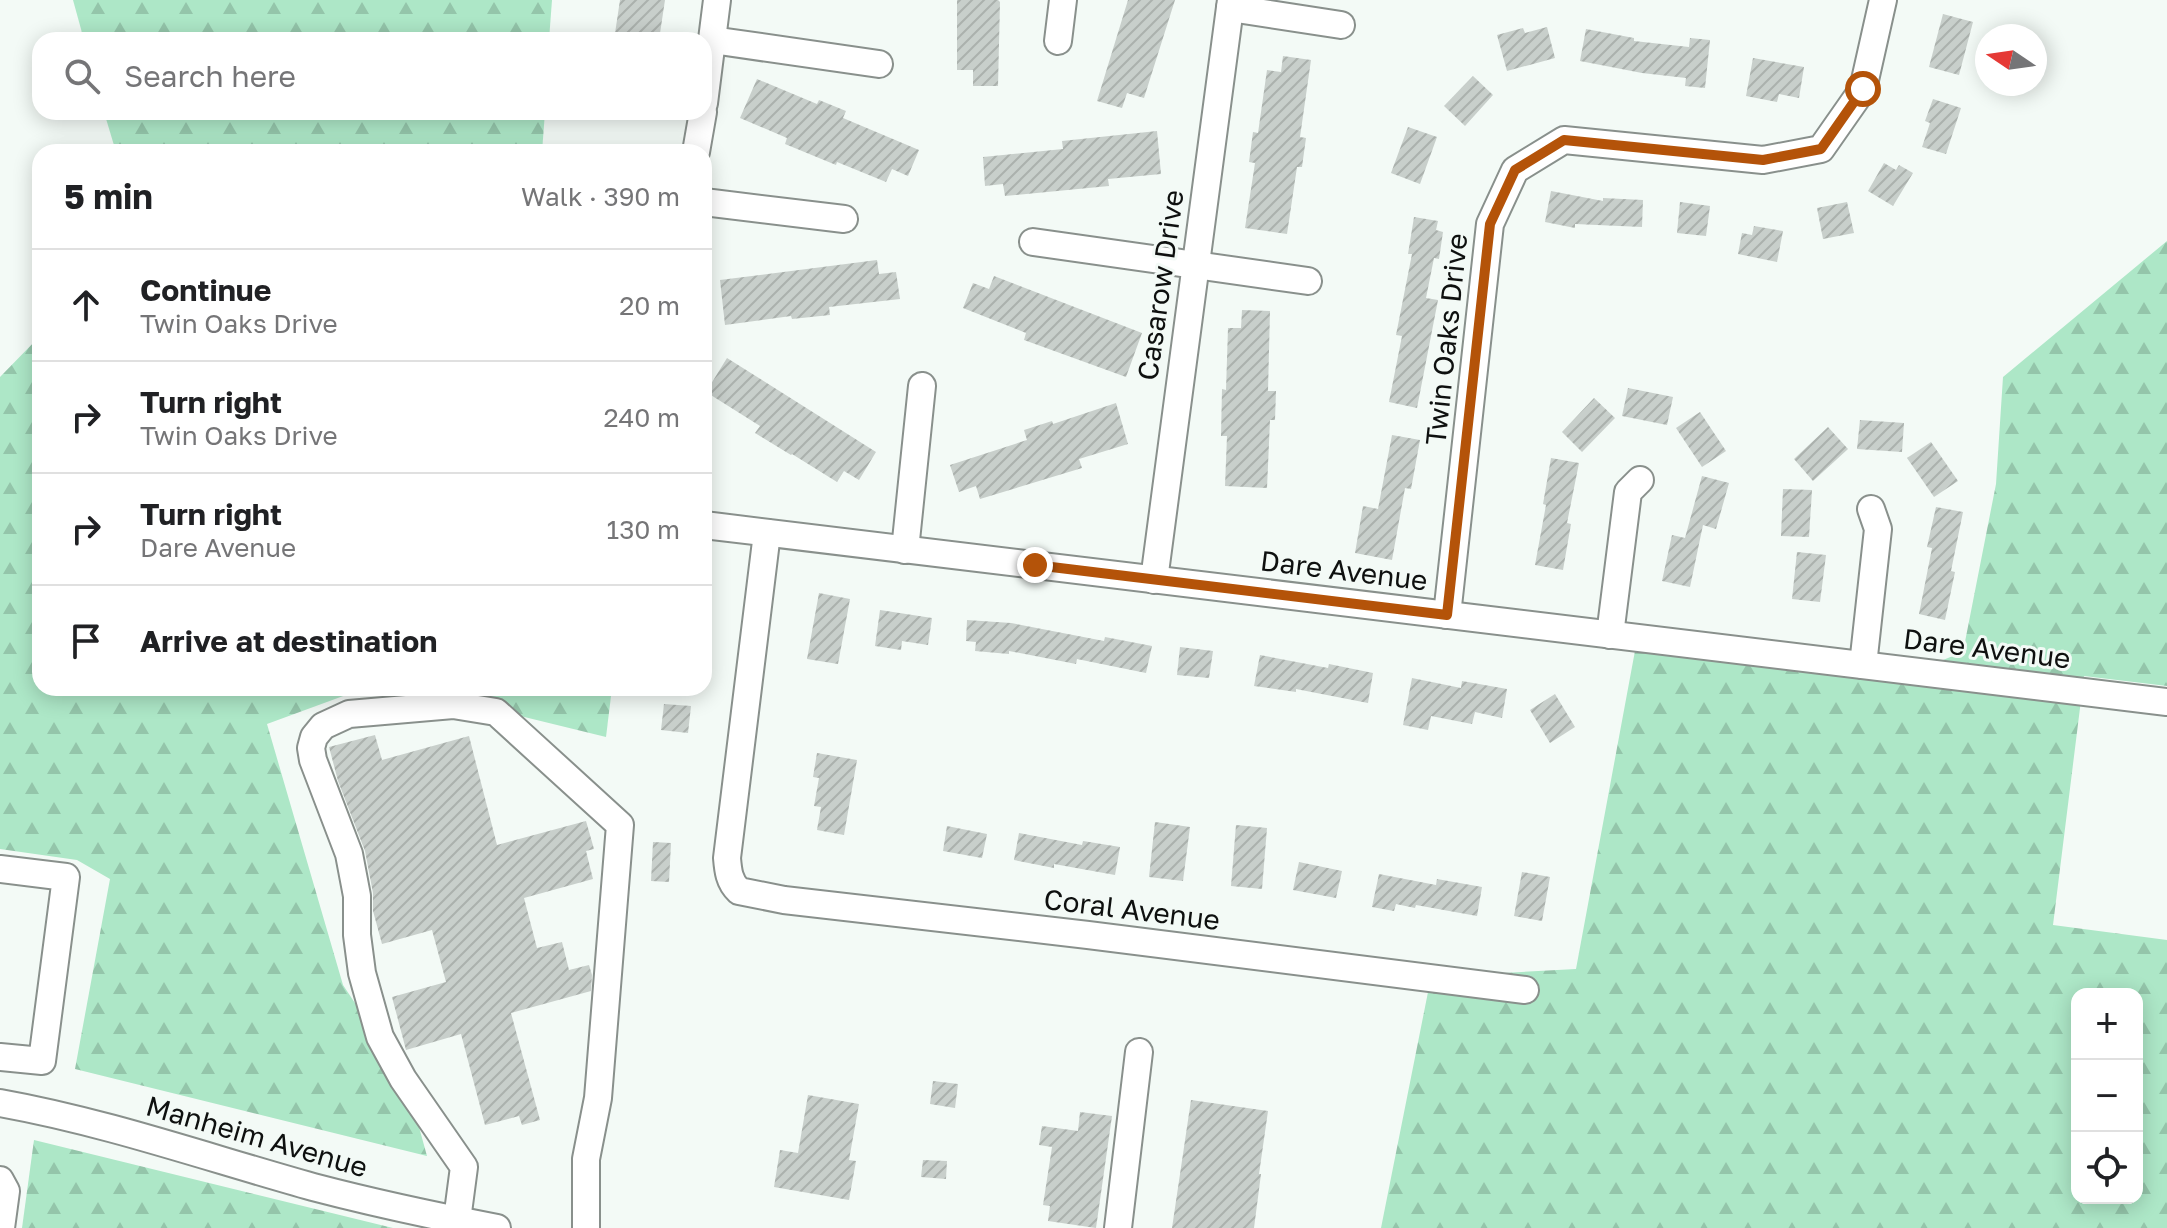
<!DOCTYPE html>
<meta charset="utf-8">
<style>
:root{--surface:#fff;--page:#f2f2f2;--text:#202124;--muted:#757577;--line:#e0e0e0}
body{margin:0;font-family:"Golos Text",sans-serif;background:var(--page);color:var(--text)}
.controls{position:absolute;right:24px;bottom:24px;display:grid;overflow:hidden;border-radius:16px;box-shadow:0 4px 20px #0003}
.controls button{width:72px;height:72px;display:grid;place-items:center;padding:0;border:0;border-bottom:2px solid var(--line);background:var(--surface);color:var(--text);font:40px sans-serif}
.compass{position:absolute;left:1975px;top:24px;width:72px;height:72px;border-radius:50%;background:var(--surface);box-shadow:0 4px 20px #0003;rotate:283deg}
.stop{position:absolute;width:24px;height:24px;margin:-18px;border:6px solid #b45309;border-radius:50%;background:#fff}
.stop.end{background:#b45309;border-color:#fff;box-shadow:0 2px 8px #0008}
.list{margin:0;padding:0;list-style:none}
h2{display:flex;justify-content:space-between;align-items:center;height:104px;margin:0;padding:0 32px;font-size:34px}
h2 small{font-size:26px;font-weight:400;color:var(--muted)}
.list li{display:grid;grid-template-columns:52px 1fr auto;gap:24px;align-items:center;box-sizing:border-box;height:112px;padding:0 32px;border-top:2px solid var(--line)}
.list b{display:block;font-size:30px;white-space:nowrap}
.list p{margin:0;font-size:26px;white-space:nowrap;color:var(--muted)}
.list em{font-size:26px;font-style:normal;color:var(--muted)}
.icon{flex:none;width:44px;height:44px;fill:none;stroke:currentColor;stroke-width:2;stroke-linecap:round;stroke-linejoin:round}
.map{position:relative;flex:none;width:2167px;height:1228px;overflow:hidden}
.search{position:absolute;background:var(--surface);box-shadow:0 4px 20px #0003;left:32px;top:32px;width:680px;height:88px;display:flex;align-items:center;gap:20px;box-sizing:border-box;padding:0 28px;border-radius:24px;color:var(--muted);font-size:30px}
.panel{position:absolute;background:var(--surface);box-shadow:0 4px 20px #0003;left:32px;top:144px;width:680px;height:552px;border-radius:24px}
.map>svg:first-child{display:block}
</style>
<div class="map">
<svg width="2167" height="1228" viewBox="0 0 2167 1228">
<defs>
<pattern id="forest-firs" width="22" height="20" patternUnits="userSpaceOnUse" patternTransform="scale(2)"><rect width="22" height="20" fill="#ade7c7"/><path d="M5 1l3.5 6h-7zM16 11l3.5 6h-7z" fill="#94c5aa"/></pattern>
<pattern id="building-hatch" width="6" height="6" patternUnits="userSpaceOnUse" patternTransform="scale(2)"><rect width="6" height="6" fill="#c8cfcb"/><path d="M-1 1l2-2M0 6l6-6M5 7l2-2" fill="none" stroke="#abb1ad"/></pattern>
</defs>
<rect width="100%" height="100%" fill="#f3faf6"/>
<!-- forest -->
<g fill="url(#forest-firs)" fill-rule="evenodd">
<polygon points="73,0 552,0 549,40 84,40"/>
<polygon points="104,112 545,112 542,152 116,152"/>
<path d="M2167,241V686L2084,676L2053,925L2167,940V1228H1381L1431,977L1576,969L1637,640L1908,674L1963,652L1996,484L2003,377ZM2077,994H2137V1198H2077Z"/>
<polygon points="40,336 40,688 365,688 267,724 343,985 406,1080 427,1156 75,1069 110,879 77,860 0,849 0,377"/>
<polygon points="405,688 612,688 606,737"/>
<polygon points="34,1140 393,1228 22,1228"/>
</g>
<!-- building -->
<g fill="url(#building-hatch)">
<polygon points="620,0 665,0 659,40 614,40"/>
<polygon points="957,0 998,0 1000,2 998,86 973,86 973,70 957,70"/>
<polygon points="1128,0 1175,0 1144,98 1127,93 1122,108 1097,101"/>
<polygon points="1943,14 1973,22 1959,75 1929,67"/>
<polygon points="1547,27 1555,58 1507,71 1497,35 1523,28 1525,33"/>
<polygon points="1586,29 1634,38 1634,41 1689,47 1690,38 1710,40 1705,88 1685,86 1686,78 1642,73 1580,61"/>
<polygon points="1283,56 1311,60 1300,137 1306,138 1302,167 1297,167 1287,234 1245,228 1255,163 1249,162 1253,132 1258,133 1267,70 1281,72"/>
<polygon points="1753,58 1804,67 1799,98 1779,94 1777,102 1746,96"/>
<polygon points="1473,76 1493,95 1465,126 1444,106"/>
<polygon points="757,79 817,104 819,100 846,111 843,118 919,150 908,176 892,169 886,182 837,162 836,165 785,144 787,138 740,118"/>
<polygon points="1933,99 1961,108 1946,154 1922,147 1930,123 1925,121"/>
<polygon points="1408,127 1437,137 1420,184 1391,173"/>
<polygon points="1157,131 1161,174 1108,179 1109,186 1005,196 1003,184 985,186 983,157 1063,149 1062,141"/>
<polygon points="1884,163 1896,170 1899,165 1913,173 1893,206 1868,191"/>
<polygon points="1551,191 1603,201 1603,198 1643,200 1642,227 1575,224 1575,228 1545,222"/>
<polygon points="1680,202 1710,206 1706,236 1677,233"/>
<polygon points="1847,202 1854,233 1823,239 1817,208"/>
<polygon points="1414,217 1438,221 1436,230 1443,232 1439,259 1434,258 1426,298 1438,300 1417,408 1389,402 1402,336 1396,335 1412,254 1408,254"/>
<polygon points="1754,226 1783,231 1777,262 1738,254 1742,233 1752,235"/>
<polygon points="877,260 879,274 896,272 900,299 829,307 830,315 792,319 791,316 725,325 720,280"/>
<polygon points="994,276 1142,333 1126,377 1024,340 1026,333 963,308 973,283 989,289"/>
<polygon points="1242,310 1270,311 1268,391 1276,391 1275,420 1270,420 1267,488 1225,486 1227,436 1221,436 1222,389 1226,390 1228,328 1241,328"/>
<polygon points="727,358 876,452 859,480 844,471 837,482 792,454 791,455 755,433 760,426 706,392"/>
<polygon points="1628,388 1673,397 1667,425 1622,416"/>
<polygon points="1594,398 1615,418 1582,452 1562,432"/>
<polygon points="1116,403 1128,444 1079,459 1082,468 980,499 976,486 959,492 950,465 1027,440 1024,430 1052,421 1053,424"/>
<polygon points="1700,412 1726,451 1702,467 1676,428"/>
<polygon points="1860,420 1904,423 1902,452 1857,449"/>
<polygon points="1828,427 1848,449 1813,481 1794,459"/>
<polygon points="1392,435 1420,440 1411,489 1405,488 1392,560 1355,553 1363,506 1378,509"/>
<polygon points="1931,442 1958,481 1934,497 1907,458"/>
<polygon points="1551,458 1579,463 1567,523 1571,524 1563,570 1535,565 1546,505 1543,504"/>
<polygon points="1702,476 1729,483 1716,529 1703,525 1690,587 1662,581 1672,535 1685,538"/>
<polygon points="1783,489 1812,490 1809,537 1781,536"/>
<polygon points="1936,507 1963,512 1951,571 1955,572 1945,620 1919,614 1932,548 1927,547"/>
<polygon points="1797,552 1826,555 1820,602 1792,599"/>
<polygon points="819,593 850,599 838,664 807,659"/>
<polygon points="880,610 932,618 928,645 902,641 901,650 875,646"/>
<polygon points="967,620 1011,623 1104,641 1105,637 1152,646 1146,673 1077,659 1076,664 1009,651 1009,654 975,651 976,642 966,641"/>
<polygon points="1180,647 1213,651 1209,678 1177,675"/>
<polygon points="1260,655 1328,668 1329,664 1373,673 1368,703 1296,689 1296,692 1254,686"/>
<polygon points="1412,678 1461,688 1462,681 1507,689 1502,718 1475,712 1472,724 1431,716 1428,730 1403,725"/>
<polygon points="1555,694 1575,727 1550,743 1530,710"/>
<polygon points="664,704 691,706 688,733 661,730"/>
<polygon points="375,735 382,760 469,736 497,845 586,821 594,849 586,851 593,879 524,898 537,948 562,942 569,970 589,965 592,975 591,991 511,1013 540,1120 522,1125 519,1116 485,1125 461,1034 406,1050 392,997 446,982 432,930 382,944 373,911 373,893 365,851 338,781 329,747"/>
<polygon points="817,753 857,760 844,835 817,830 821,807 814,806 819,778 813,777"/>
<polygon points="1155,822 1190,827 1183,881 1149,877"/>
<polygon points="1236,825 1267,828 1262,889 1231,886"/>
<polygon points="947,826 987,834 982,858 943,851"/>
<polygon points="1019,833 1082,845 1083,841 1120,847 1115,875 1054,864 1054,868 1014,860"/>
<polygon points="653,842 671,843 669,882 651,881"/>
<polygon points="1299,862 1342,871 1336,898 1293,890"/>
<polygon points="1522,872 1550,877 1542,921 1514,916"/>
<polygon points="1379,874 1436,885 1437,879 1482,887 1477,916 1416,905 1415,908 1396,904 1394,911 1372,907"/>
<polygon points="933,1081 958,1084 955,1108 930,1104"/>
<polygon points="808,1095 859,1104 849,1160 856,1161 849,1200 774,1187 780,1150 798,1153"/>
<polygon points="1191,1100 1268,1111 1259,1174 1261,1174 1254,1228 1172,1228"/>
<polygon points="1080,1112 1112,1116 1096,1228 1048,1221 1050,1206 1043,1205 1052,1147 1039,1145 1042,1126 1078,1131"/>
<polygon points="923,1160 947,1161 946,1179 921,1177"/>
</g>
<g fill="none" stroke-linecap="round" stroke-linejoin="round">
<!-- minor casing -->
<g stroke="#89908c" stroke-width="30">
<g id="minor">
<polyline points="1230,8 1341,25"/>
<polyline points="712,40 879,64"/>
<polyline points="1058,41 1063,0"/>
<polyline points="704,103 717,0"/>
<polyline points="696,152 703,112"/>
<polyline points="704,202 844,219"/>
<polyline points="1033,242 1308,281"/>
<polyline points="704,525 2167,702"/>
<path d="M767,533L727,858C728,870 729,882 739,891L784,900L1088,935L1525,990"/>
<polyline points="905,550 922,386"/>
<polyline points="1154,580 1231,0"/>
<polyline points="1447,615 1490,224 1515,170 1564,140 1763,160 1821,149 1863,89 1883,0"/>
<polyline points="1610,635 1628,492 1640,480"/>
<polyline points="1863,665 1878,529 1871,509"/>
<polyline points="0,869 66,877 42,1061 0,1057"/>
<path d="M0,1103C106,1122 209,1158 313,1187C374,1203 435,1216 497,1228"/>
<polyline points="0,1180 6,1191 1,1228"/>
<polyline points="457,1220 464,1167 403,1079 380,1037 362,973 357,935 357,896 349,854 313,760 311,748 314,737 323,726 349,714 453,705 496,712 620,825 598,1098 586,1159 586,1228"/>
<polyline points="1118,1228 1139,1052"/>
</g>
</g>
<!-- minor -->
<use href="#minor" stroke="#fff" stroke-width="26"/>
</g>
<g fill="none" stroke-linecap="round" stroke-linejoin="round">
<!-- route -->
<polyline stroke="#b45309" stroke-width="10" points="1035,565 1447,615 1490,224 1515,170 1564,140 1763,160 1821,149 1863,89"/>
</g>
<g text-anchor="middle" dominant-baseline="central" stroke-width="6" stroke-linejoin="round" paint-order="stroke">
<!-- street labels -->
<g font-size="28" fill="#0e100f" stroke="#f3faf6">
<text transform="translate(1160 285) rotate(-82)">Casarow Drive</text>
<text transform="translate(1446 339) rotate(-84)">Twin Oaks Drive</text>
<text transform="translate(1344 570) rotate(7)">Dare Avenue</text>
<text transform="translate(1987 648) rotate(7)">Dare Avenue</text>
<text transform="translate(1132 909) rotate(7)">Coral Avenue</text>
<text transform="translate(257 1136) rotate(16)">Manheim Avenue</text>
</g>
</g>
</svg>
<div class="controls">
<button>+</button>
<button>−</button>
<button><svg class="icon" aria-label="locate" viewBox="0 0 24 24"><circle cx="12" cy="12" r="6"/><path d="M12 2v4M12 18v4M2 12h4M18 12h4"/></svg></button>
</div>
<svg class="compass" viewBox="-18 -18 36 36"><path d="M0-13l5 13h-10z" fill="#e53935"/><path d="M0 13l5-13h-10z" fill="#757577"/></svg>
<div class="stop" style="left:1863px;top:89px"></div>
<div class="stop end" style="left:1035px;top:565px"></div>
<div class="search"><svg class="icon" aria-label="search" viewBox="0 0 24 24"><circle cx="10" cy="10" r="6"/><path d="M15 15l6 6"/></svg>Search here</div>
<section class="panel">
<h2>5 min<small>Walk · 390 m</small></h2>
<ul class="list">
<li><svg class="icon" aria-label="ahead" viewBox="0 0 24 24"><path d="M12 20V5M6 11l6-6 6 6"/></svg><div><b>Continue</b><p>Twin Oaks Drive</p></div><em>20 m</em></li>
<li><svg class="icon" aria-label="right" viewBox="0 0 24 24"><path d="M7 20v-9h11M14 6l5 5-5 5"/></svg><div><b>Turn right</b><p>Twin Oaks Drive</p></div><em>240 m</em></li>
<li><svg class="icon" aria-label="right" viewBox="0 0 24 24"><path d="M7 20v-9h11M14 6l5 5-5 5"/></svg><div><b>Turn right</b><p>Dare Avenue</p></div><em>130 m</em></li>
<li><svg class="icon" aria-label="arrive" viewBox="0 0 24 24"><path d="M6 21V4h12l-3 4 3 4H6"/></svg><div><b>Arrive at destination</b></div></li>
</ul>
</section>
</div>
